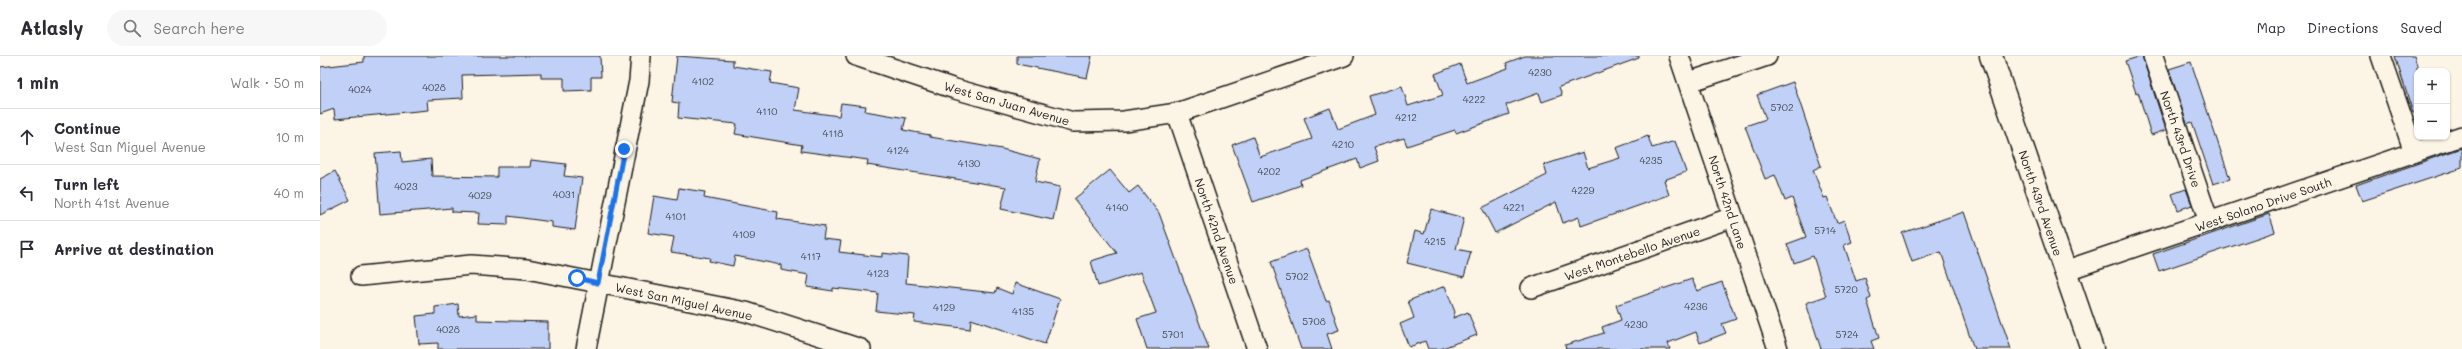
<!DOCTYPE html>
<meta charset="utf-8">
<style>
:root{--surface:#fff;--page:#f7f7f7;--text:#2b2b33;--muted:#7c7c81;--line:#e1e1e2}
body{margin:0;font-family:Mali,sans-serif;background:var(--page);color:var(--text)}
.controls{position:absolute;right:12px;top:12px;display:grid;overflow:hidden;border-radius:8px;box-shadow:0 1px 3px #0004}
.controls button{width:36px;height:36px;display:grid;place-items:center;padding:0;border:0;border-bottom:1px solid var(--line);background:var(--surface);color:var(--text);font:20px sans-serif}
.stop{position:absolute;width:12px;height:12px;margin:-9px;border:3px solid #1a73e8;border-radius:50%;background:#fff}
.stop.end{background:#1a73e8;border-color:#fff;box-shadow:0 1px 4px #0008}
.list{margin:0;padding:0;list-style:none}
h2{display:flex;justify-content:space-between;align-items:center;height:52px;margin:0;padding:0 16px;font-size:17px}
h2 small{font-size:13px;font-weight:400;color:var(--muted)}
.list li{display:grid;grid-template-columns:26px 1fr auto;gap:12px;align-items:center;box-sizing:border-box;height:56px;padding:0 16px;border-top:1px solid var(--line)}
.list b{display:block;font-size:15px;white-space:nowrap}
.list p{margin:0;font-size:13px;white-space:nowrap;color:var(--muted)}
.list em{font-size:13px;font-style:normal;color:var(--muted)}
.icon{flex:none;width:22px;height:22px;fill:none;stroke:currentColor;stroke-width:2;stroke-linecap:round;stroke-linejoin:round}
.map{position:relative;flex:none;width:2142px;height:293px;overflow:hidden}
header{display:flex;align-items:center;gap:24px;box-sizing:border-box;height:56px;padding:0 20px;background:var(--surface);border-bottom:1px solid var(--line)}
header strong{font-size:19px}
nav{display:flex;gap:22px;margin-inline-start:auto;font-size:14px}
.search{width:280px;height:36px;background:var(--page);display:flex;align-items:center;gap:10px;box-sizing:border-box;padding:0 14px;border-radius:22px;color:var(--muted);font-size:15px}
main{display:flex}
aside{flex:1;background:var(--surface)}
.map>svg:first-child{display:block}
</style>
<header>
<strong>Atlasly</strong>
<div class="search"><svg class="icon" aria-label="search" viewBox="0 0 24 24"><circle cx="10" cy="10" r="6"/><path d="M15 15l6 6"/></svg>Search here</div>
<nav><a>Map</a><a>Directions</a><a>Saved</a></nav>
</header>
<main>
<aside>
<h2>1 min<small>Walk · 50 m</small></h2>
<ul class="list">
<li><svg class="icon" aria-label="ahead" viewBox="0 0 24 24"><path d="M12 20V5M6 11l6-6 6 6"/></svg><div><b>Continue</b><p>West San Miguel Avenue</p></div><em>10 m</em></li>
<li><svg class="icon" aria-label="left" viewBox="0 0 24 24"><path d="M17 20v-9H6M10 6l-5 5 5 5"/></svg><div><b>Turn left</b><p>North 41st Avenue</p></div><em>40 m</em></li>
<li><svg class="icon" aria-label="arrive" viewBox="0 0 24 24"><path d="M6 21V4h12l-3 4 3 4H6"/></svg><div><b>Arrive at destination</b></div></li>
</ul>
</aside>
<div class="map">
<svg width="2142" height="293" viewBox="0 0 2142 293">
<rect width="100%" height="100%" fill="#fcf5e5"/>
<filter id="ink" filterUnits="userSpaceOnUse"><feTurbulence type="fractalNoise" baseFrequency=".025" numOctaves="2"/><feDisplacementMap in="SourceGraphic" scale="8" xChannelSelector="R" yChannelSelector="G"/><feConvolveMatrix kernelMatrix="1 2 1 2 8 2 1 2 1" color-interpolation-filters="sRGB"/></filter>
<g filter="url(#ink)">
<!-- building -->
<g fill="#c1d0f7" stroke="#1c1c1c">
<polygon points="44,0 280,0 281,21 271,21 271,34 244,35 244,22 221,22 221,17 142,19 143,42 107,44 108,54 15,63 14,53 0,58 0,11 44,6"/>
<polygon points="357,0 413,4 413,10 452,16 450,27 479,32 475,54 519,60 521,47 546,50 545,55 586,62 583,74 610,79 610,81 682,93 720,103 715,126 740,131 733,164 681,153 686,131 547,109 548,104 481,95 482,89 415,78 417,68 358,62 359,47 352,46"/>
<polygon points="697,0 772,0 767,22 697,8"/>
<polygon points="1205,0 1319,0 1319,2 1239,31 1242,39 1222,46 1219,37 1186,49 1189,58 1136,77 1135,74 1087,90 1084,82 1054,91 1059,105 1040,112 1037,103 980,124 981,129 933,146 912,89 933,81 940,101 992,83 984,62 1010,52 1018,73 1055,59 1049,40 1082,30 1088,50 1123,39 1115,18 1140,8 1147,27 1188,12 1186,7"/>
<polygon points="1822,0 1846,74 1831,79 1818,36 1816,37 1805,5"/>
<polygon points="2075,0 2094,0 2097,9 2097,56 2093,57"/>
<polygon points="1871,6 1910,123 1893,128 1872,66 1867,68 1849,13"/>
<polygon points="1473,26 1501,110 1493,114 1504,142 1507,141 1517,167 1524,164 1532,186 1524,189 1536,225 1545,222 1551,242 1547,244 1559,282 1551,285 1554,293 1501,293 1486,247 1506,240 1493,200 1474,207 1467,188 1486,181 1472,142 1465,145 1455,119 1445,123 1425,70 1446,63 1437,39"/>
<polygon points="1328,80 1332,92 1355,85 1366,116 1344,124 1349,139 1261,170 1259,161 1243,167 1236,146 1175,177 1162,152 1227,119 1224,109 1263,96 1268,112 1300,102 1296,92"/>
<polygon points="2142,92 2142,112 2042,145 2036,129"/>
<polygon points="81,95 82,106 111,103 112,120 177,121 177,111 210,111 211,104 246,108 244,120 262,122 255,174 232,171 232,166 188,160 188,169 158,168 159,157 132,156 132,152 60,158 55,97"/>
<polygon points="790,114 809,137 818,130 839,157 889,293 827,293 817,263 836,257 821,216 778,230 771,205 797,197 754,143"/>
<polygon points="15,115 30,144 0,159 0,123"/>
<polygon points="359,132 385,136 384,142 458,156 457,163 505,170 503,183 521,185 519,196 562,201 562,197 588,200 586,227 675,237 677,232 692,238 695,227 740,243 725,288 651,263 650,273 594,266 595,259 556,255 558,237 513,232 513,235 487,231 489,219 461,214 461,209 415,200 413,210 389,205 390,202 351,196 354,181 328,177 334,140 357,144"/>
<polygon points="1866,133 1872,149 1858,154 1852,138"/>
<polygon points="1111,153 1144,162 1136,193 1151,196 1144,221 1087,207 1095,175 1104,178"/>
<polygon points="1644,156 1691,293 1654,293 1621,196 1592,206 1582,177"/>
<polygon points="1949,158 1955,176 1839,215 1833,198"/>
<polygon points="987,193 1006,245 1009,244 1019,274 1007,278 1012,293 981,293 951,206"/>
<polygon points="1372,223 1377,235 1402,226 1416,263 1402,268 1406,277 1380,287 1376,276 1348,287 1350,293 1246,293 1245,289 1284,277 1282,271 1301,264 1296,249"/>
<polygon points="1125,230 1135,256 1133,262 1148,256 1157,279 1120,293 1108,293 1105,285 1089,291 1080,268 1094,262 1088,245"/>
<polygon points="138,248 139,260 157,258 157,264 228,266 228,293 118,293 118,287 99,288 96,260 115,258 115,251"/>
</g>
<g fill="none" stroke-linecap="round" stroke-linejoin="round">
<!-- minor casing -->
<g stroke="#1c1c1c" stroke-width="22">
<g id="minor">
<polyline points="536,0 635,33 753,66 804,65 857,57 1024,0"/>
<polyline points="1359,0 1458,293"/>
<polyline points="1833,0 1889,166"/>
<polyline points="2061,0 2094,96"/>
<polyline points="1369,26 1447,0"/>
<polyline points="857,57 937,293"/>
<polyline points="1744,215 2142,80"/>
<polyline points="41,220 151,209 207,213 426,256 541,293"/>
<polyline points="1211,232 1413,161"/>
<polyline points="266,293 319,25 321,0"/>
</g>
</g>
<!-- major casing -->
<g stroke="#1c1c1c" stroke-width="25">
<polyline id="major" points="1671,0 1772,293"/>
</g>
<!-- minor -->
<use href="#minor" stroke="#fcf5e5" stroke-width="19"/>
<!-- major -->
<use href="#major" stroke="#fcf5e5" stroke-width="22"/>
</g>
</g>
<g fill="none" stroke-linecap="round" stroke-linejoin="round" filter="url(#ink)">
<!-- route -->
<polyline stroke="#1a73e8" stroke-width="5" points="257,222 278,227 304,93"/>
</g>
<g text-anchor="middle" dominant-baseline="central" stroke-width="4" stroke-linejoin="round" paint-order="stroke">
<!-- number labels -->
<g font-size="10" fill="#454953">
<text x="1220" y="16">4230</text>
<text x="383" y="25">4102</text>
<text x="114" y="31">4028</text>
<text x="40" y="33">4024</text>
<text x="1154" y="43">4222</text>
<text x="1462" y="51">5702</text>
<text x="447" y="55">4110</text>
<text x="1086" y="61">4212</text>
<text x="513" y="77">4118</text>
<text x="1023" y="88">4210</text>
<text x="578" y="94">4124</text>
<text x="1331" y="104">4235</text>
<text x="649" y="107">4130</text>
<text x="949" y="115">4202</text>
<text x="86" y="130">4023</text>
<text x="1263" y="134">4229</text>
<text x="244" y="138">4031</text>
<text x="160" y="139">4029</text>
<text x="797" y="151">4140</text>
<text x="1194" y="151">4221</text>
<text x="356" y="160">4101</text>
<text x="1505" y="174">5714</text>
<text x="424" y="178">4109</text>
<text x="1115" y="185">4215</text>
<text x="491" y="200">4117</text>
<text x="558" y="217">4123</text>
<text x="977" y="220">5702</text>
<text x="1526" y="233">5720</text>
<text x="1376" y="250">4236</text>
<text x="624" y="251">4129</text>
<text x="703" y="255">4135</text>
<text x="994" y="265">5708</text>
<text x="1316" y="268">4230</text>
<text x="128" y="273">4028</text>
<text x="853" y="278">5701</text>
<text x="1527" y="278">5724</text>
</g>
<!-- street labels -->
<g font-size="12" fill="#1c1c1c" stroke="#fcf5e5">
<text transform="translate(687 47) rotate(16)">West San Juan Avenue</text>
<text transform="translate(1861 83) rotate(71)">North 43rd Drive</text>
<text transform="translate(1408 146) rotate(72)">North 42nd Lane</text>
<text transform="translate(1721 147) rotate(71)">North 43rd Avenue</text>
<text transform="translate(1943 148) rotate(-19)">West Solano Drive South</text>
<text transform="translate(897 175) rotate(71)">North 42nd Avenue</text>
<text transform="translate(1312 197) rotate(-19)">West Montebello Avenue</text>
<text transform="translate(364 245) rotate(12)">West San Miguel Avenue</text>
</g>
</g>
</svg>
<div class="controls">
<button>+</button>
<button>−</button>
</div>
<div class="stop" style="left:257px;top:222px"></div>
<div class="stop end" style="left:304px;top:93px"></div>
</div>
</main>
